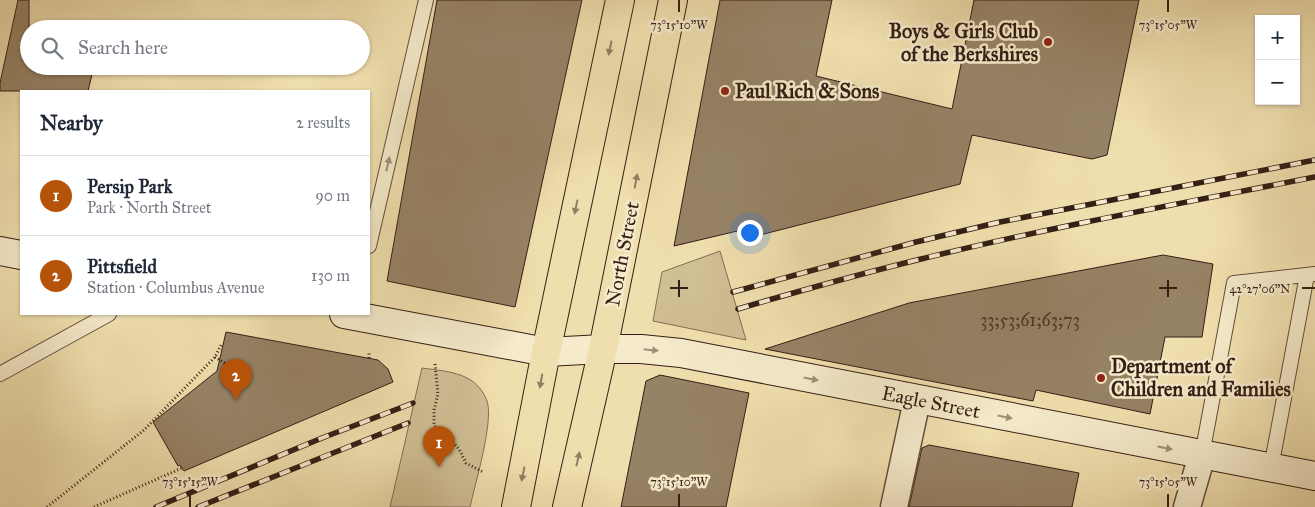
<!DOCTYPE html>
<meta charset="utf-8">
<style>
:root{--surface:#fff;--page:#f2f2f3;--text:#1f2937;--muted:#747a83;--line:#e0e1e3;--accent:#b45309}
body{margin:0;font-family:"IM FELL Great Primer",serif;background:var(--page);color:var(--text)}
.controls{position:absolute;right:15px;top:15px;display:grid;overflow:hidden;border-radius:0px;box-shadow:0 1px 4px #0004}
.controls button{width:45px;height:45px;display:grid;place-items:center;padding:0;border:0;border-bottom:1px solid var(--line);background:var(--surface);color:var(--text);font:25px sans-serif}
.you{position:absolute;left:749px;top:232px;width:18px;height:18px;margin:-12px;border:4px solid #fff;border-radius:50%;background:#1a73e8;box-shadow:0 0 0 8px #1a73e833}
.badge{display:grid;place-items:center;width:32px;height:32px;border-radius:50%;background:var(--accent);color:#fff;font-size:16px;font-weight:700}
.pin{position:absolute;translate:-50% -41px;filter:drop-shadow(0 1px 2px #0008)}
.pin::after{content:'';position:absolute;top:26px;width:18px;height:15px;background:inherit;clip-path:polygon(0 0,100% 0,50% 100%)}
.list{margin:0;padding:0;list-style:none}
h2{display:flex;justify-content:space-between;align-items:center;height:65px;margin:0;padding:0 20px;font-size:21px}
h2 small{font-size:16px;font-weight:400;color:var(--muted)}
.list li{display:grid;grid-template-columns:32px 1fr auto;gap:15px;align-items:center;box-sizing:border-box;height:80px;padding:0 20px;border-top:1px solid var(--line)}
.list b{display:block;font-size:19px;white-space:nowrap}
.list p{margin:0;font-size:16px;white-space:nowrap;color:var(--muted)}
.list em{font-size:16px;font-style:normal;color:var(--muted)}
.icon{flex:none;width:28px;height:28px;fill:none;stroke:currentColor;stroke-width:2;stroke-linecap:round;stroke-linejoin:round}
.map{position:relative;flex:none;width:1315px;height:507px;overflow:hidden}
.search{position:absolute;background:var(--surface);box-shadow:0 1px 4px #0004;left:20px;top:20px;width:350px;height:55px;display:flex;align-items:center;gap:12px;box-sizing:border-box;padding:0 18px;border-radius:28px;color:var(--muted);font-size:19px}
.panel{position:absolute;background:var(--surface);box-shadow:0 1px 4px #0004;left:20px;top:90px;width:350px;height:225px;border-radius:0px}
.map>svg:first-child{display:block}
</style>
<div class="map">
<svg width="1315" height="507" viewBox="0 0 1315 507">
<rect width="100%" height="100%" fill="#f0dfae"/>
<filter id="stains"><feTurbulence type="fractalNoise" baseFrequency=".004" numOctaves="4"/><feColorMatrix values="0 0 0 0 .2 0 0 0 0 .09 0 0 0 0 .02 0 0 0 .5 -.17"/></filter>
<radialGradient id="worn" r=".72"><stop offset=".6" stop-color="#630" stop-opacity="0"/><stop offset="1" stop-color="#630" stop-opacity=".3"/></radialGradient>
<!-- green -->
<g fill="#d0be94" stroke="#826e54">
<polygon points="720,251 746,340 653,321 662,272"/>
<path d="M422,368C436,370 454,371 467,378C476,382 484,392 487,401C494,421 475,484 470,507H390Z"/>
</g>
<!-- building -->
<g fill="#968265" stroke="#351e15">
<polygon points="18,0 29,0 29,66 94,66 88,91 0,91 0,83"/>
<polygon points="437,0 582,0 515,307 387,281"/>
<polygon points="720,0 832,0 816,76 952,109 974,0 1139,0 1107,155 1092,159 972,135 960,184 760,235 750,228 674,246"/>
<polygon points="1163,255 1213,264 1202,337 1165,337 1150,414 1036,390 1033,401 765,349 909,303"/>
<polygon points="226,332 378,360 388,369 393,382 184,471 180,465 178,466 153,422 217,371"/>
<polygon points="660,375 749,393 726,507 621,507 646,381"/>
<polygon points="929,445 1079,473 1072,507 909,507 922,448"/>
</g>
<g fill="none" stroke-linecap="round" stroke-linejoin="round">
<!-- lane casing -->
<g stroke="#644e3b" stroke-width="16">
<g id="lane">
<polyline points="369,246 426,0"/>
<polyline points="0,374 109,314"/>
<polyline points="1202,455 1234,283 1315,274"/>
<polyline points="1271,468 1307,275"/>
</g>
</g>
<!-- street casing -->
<g stroke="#644e3b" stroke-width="29">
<g id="street">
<polyline points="894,507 917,400"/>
<polyline points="1187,507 1202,455"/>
</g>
</g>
<!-- secondary casing -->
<g stroke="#351e15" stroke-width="30">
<g id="secondary">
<polyline points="0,251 21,255"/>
<polyline points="344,314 546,352 603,349 641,349 681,353 1315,476"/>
</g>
</g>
<!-- primary casing -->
<g stroke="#351e15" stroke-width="30">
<g id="primary">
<polyline points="516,507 546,352 620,0"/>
<polyline points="567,507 603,349 673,0"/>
</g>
</g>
<!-- path -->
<g stroke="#351e15" stroke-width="3" stroke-dasharray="1 2.5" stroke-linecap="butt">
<polyline points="215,357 226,364"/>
<polyline points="369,358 369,352"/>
<polyline points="435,364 438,394 434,410 434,426 448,437 459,449 466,463 483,472"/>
<polyline points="47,507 144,430 215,357 221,345"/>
<polyline points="94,507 182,468"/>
</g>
<!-- lane -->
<use href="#lane" stroke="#f5eaca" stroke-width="14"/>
<!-- street -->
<use href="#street" stroke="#f5eaca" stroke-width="26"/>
<!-- secondary -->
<use href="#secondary" stroke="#f5eaca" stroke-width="28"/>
<!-- primary -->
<use href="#primary" stroke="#f0dfae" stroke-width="28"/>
<!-- rail casing -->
<g stroke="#351e15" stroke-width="5.5">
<g id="rail">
<polyline points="733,292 916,242 1000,222 1315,160"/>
<path d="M738,309C799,291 860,274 921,259C1051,227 1183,203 1315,177"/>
<polyline points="156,507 322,438 413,403"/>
<polyline points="198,507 408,423"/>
</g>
</g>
<!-- rail -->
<use href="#rail" stroke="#f5eaca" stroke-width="4" stroke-dasharray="11" stroke-linecap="butt"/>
</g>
<!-- one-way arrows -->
<defs><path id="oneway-solid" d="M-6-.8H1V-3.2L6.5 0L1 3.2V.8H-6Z" transform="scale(1.25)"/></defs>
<g fill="#927e62">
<use href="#oneway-solid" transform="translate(610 48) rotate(102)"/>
<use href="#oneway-solid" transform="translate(636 181) rotate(-79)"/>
<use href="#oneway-solid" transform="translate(576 207) rotate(102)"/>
<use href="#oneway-solid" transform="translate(541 381) rotate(100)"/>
<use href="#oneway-solid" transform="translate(578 459) rotate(-77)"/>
<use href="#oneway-solid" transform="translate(523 474) rotate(102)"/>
</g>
<g fill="#9f8e79">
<use href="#oneway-solid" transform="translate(388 164) rotate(-77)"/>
<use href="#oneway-solid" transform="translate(651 350) rotate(6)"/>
<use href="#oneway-solid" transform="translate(811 379) rotate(11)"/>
<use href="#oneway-solid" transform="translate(1005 417) rotate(11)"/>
<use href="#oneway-solid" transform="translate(1165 448) rotate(11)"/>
</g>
<!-- ticks -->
<path fill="none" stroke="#351e15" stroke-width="2" d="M679,0V12M1168,0V12M679,280V297M1168,280V297M670,288H688M1159,288H1177M1302,288H1315M190,494V507M679,494V507M1168,494V507"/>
<!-- markers -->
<g fill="#8f2418" stroke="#f5eaca" stroke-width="2">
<circle cx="1048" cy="42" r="5"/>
<circle cx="725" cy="91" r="5"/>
<circle cx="1101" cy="378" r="5"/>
</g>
<g text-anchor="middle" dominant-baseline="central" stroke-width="5" stroke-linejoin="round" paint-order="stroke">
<!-- number labels -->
<g font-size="18" fill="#4d3729">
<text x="1030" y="320">33;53;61;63;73</text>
</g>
<!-- poi labels -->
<g font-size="20" font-weight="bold" fill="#351e15" stroke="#f5eaca" text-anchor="start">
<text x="1038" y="31" text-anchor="end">Boys &amp; Girls Club<tspan x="1038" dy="23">of the Berkshires</tspan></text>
<text x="735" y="91">Paul Rich &amp; Sons</text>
<text x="1111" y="366">Department of<tspan x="1111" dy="23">Children and Families</tspan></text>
</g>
<!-- street labels -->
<g font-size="20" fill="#351e15" stroke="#f5eaca">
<text transform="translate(622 254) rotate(-79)">North Street</text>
<text transform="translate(931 402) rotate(11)">Eagle Street</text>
</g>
</g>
<g font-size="12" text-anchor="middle" fill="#351e15" stroke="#f5eaca" stroke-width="5" stroke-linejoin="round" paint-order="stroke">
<text x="679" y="29">73°15'10"W</text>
<text x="1168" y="29">73°15'05"W</text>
<text x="1260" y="293">42°27'06"N</text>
<text x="190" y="486">73°15'15"W</text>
<text x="679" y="486">73°15'10"W</text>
<text x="1168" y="486">73°15'05"W</text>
</g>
<rect width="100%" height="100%" filter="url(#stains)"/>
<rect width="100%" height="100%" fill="url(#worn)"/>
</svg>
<div class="controls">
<button>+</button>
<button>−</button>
</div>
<div class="you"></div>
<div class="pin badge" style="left:439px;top:467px">1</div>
<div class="pin badge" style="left:236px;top:400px">2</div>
<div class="search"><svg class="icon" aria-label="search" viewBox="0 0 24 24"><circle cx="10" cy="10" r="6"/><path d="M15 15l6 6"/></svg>Search here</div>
<section class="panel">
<h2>Nearby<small>2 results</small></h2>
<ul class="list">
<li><span class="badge">1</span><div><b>Persip Park</b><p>Park · North Street</p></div><em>90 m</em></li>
<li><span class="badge">2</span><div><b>Pittsfield</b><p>Station · Columbus Avenue</p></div><em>130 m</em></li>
</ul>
</section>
</div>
